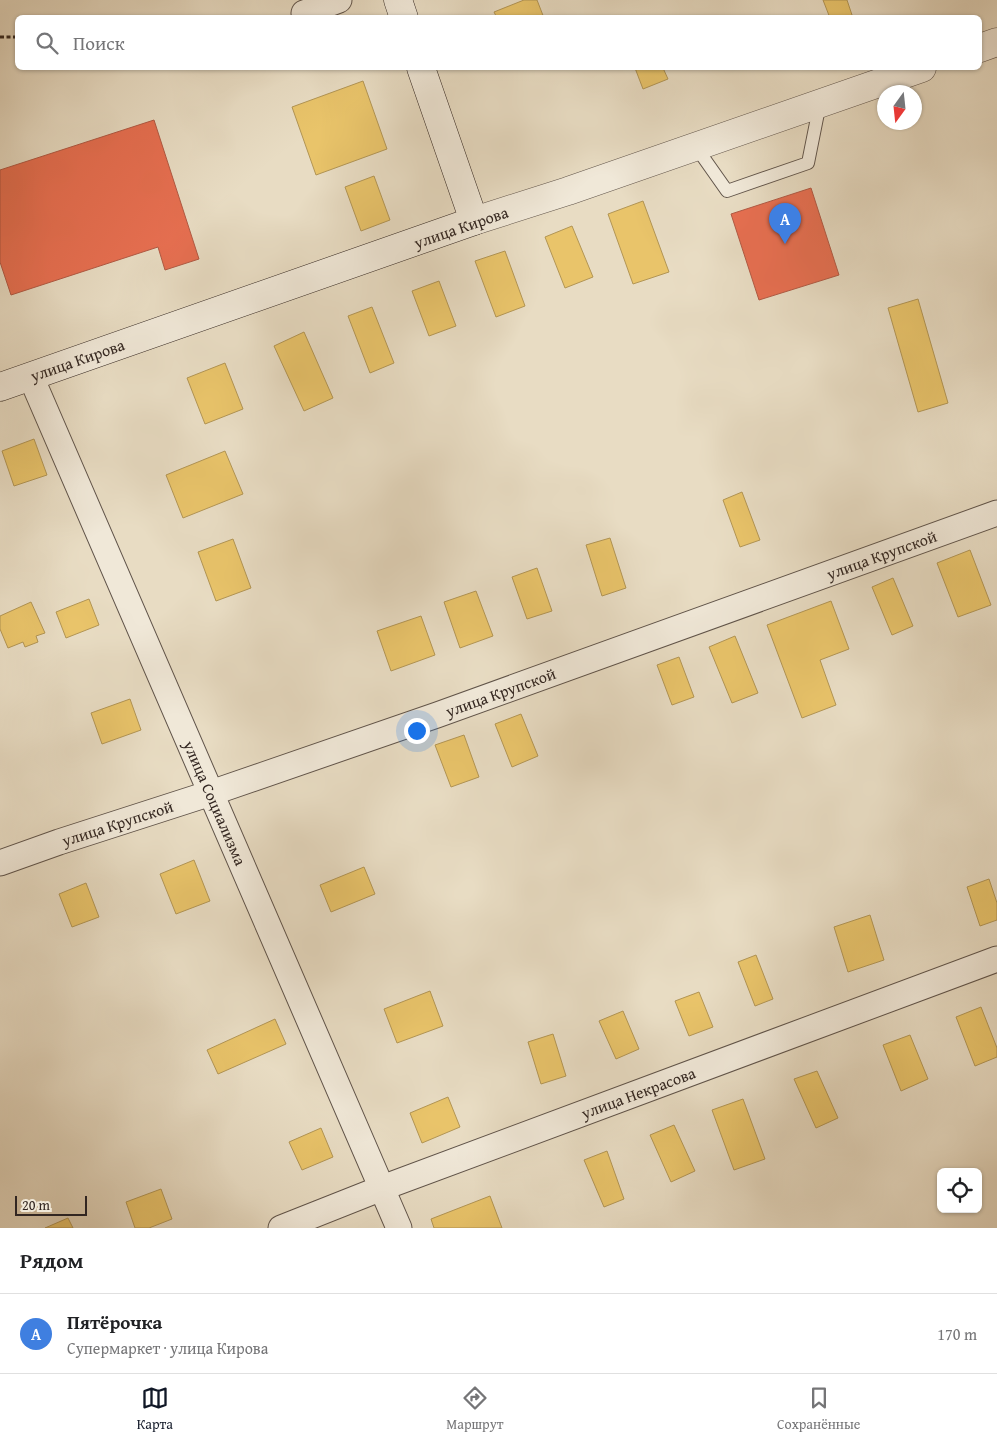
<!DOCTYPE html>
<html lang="ru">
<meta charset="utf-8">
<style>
:root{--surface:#fff;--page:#f6f6f6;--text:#202124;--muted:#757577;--line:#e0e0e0;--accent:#111827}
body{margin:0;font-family:"Gentium Book Plus",serif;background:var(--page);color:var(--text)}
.controls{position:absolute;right:15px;bottom:15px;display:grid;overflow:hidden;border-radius:8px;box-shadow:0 1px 4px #0004}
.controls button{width:45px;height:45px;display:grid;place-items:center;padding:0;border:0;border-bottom:1px solid var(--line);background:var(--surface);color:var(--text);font:25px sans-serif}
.compass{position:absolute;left:877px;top:85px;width:45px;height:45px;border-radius:50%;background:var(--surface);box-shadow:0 1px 4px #0004;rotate:195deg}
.scale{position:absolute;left:15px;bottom:12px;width:72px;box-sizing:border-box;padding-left:5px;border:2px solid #322621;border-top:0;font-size:14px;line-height:18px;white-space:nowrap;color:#322621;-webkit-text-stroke:4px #f0e8d8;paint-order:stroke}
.you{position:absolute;left:416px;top:730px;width:18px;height:18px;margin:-12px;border:4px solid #fff;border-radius:50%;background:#1a73e8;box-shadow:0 0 0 8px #1a73e833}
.badge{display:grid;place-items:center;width:32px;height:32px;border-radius:50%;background:var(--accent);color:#fff;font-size:16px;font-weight:700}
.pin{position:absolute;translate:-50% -41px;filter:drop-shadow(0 1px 2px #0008)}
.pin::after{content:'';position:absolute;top:26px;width:18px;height:15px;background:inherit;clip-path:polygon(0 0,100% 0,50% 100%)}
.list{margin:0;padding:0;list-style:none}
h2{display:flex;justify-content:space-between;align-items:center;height:65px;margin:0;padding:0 20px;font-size:21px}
h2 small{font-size:16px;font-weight:400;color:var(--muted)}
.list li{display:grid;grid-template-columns:32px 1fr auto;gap:15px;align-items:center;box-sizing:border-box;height:80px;padding:0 20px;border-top:1px solid var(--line)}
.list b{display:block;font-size:19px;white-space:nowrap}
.list p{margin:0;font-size:16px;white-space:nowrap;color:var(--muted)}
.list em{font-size:16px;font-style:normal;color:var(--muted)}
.icon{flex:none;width:28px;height:28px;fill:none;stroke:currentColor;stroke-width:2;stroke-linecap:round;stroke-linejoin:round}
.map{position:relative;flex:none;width:997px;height:1228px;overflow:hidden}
.search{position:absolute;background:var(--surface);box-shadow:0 1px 4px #0004;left:15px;right:15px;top:15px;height:55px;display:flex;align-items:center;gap:12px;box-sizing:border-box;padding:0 18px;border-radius:8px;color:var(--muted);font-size:19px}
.sheet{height:145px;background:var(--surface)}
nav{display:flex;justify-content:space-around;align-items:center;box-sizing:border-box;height:70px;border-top:1px solid var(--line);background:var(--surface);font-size:14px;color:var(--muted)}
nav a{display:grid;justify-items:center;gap:2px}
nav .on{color:var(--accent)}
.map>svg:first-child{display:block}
</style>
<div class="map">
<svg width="997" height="1228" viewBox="0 0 997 1228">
<rect width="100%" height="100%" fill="#e8dcc3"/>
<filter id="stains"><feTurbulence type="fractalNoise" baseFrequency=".004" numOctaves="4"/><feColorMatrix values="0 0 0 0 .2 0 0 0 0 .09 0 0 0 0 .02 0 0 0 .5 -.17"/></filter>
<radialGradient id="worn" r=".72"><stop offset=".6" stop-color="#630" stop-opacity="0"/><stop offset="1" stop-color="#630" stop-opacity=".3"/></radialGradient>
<!-- homes -->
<g fill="#e9c46a" stroke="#b29554">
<polygon points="524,0 537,0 544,18 497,18 494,12"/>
<polygon points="823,0 847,0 853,18 830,18"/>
<polygon points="635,68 663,68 668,79 643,89"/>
<polygon points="363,81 387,149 316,175 292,107"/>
<polygon points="374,176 390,220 361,231 345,187"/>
<polygon points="643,201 669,272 633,284 608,214"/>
<polygon points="572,226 593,277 565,288 545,237"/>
<polygon points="505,251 525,306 496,317 475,261"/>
<polygon points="439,281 456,326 429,336 412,291"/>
<polygon points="918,299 948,403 918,412 888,308"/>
<polygon points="372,307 394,363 370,373 348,316"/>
<polygon points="304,332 333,398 304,411 274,346"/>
<polygon points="225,363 243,409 205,424 187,378"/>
<polygon points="34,439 47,475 14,486 2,451"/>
<polygon points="225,451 243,494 183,518 166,475"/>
<polygon points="742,492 760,540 740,547 723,500"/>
<polygon points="610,538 626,588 602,596 586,545"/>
<polygon points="233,539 251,588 216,601 198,552"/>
<polygon points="970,550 991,605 958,617 937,563"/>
<polygon points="537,568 552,611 527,619 512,577"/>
<polygon points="893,578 913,626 892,635 872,587"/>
<polygon points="476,591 493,636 460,648 444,602"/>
<polygon points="89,599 99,625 66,638 56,612"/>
<polygon points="831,601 849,649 820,660 836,705 802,718 767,625"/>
<polygon points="31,602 45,633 36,636 38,642 25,647 23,642 8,648 0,629 0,616"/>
<polygon points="421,616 435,655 391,671 377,631"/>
<polygon points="735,636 758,693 732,703 709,647"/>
<polygon points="679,657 694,697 672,705 657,665"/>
<polygon points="130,699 141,730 102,744 91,713"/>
<polygon points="521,714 538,756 512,767 495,724"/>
<polygon points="464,735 479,777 451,787 435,745"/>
<polygon points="194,860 210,901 176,914 160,874"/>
<polygon points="364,867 375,894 331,912 320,885"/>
<polygon points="989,879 997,903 997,920 980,926 967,887"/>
<polygon points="86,883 99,917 72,927 59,894"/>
<polygon points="870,915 884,960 848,972 834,927"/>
<polygon points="756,955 773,999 755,1006 738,962"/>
<polygon points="430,991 443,1026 397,1043 384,1009"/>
<polygon points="699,992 713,1027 689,1036 675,1001"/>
<polygon points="981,1007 997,1048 997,1057 975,1066 956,1017"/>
<polygon points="623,1011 639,1049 616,1059 599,1021"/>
<polygon points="275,1019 286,1044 218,1074 207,1050"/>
<polygon points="553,1034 566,1076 541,1084 528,1042"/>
<polygon points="910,1035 928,1079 901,1091 883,1045"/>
<polygon points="817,1071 838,1118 816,1128 794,1079"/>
<polygon points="448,1097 460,1127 422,1143 410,1113"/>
<polygon points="743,1099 765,1159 734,1170 712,1110"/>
<polygon points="674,1125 695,1171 671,1182 650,1135"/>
<polygon points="321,1128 333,1157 302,1170 289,1142"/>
<polygon points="607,1151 624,1199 604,1207 584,1160"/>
<polygon points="161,1189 172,1219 149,1228 135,1228 126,1202"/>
<polygon points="490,1196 502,1228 434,1228 431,1219"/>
<polygon points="68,1218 73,1228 45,1228"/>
</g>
<!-- shops -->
<g fill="#e76f51" stroke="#b15943">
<polygon points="154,120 199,259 165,270 158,247 11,295 0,262 0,170"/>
<polygon points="811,188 839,275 759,300 731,214"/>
</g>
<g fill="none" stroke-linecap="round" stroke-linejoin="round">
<!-- service casing -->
<g stroke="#60544a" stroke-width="14">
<polyline id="service" points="696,147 727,191 808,163 820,103"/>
</g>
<!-- minor casing -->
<g stroke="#60544a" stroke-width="27">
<g id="minor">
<polyline points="304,13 339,0"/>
<path id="s1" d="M31,377L399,1228"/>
<path id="s2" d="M0,863L59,842L211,793L437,715L997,513"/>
<path id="s3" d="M281,1228L382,1188L997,959"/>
</g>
</g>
<!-- tertiary casing -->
<g stroke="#60544a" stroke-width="29">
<g id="tertiary">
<polyline points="980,48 997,42"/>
<polyline points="474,221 568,191 922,68"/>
</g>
</g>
<!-- secondary casing -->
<g stroke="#322621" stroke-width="29">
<g id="secondary">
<polyline points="398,0 404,18"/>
<path id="s4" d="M0,387L474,221L421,68"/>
</g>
</g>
<!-- path -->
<polyline stroke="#322621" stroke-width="3" stroke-dasharray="4 2.5" stroke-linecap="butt" points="0,37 18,37"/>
<!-- service -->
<use href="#service" stroke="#f0e8d8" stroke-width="12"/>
<!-- minor -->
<use href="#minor" stroke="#f0e8d8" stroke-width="25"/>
<!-- tertiary -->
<use href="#tertiary" stroke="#f0e8d8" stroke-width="28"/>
<!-- secondary -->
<use href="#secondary" stroke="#f0e8d8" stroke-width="28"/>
</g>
<g text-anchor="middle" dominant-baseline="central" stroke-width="5" stroke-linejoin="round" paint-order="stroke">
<!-- street labels -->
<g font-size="16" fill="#322621" stroke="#f0e8d8">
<text transform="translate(461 227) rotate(-19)">улица Кирова</text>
<text stroke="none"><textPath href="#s4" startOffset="82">улица Кирова</textPath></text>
<text stroke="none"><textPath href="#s2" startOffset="934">улица Крупской</textPath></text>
<text stroke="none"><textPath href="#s2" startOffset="529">улица Крупской</textPath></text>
<text stroke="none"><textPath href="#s1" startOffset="464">улица Социализма</textPath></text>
<text stroke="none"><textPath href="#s2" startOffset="124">улица Крупской</textPath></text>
<text stroke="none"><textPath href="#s3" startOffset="382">улица Некрасова</textPath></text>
</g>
</g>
<rect width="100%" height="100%" filter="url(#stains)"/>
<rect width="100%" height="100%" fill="url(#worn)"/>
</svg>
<div class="controls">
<button><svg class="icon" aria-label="locate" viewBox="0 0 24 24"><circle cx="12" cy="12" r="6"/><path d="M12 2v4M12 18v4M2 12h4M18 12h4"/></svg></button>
</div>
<svg class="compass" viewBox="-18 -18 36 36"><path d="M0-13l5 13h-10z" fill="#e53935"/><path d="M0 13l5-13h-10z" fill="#757577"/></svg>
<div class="scale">20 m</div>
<div class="you"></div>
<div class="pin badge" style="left:785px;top:244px;background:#3f7fe0">A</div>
<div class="search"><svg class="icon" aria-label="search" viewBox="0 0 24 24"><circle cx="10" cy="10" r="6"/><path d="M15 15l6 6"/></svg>Поиск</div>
</div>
<section class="sheet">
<h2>Рядом<small></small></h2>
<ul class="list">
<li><span class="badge" style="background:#3f7fe0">A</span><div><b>Пятёрочка</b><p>Супермаркет · улица Кирова</p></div><em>170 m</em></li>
</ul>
</section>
<nav>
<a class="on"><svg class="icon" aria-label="map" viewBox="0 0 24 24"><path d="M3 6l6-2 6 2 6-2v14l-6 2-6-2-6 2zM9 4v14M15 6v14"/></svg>Карта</a>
<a><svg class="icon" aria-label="directions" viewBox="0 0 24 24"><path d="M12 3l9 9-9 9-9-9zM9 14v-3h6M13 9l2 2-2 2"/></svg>Маршрут</a>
<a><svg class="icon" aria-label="saved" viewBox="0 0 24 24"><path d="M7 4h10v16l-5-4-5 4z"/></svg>Сохранённые</a>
</nav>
